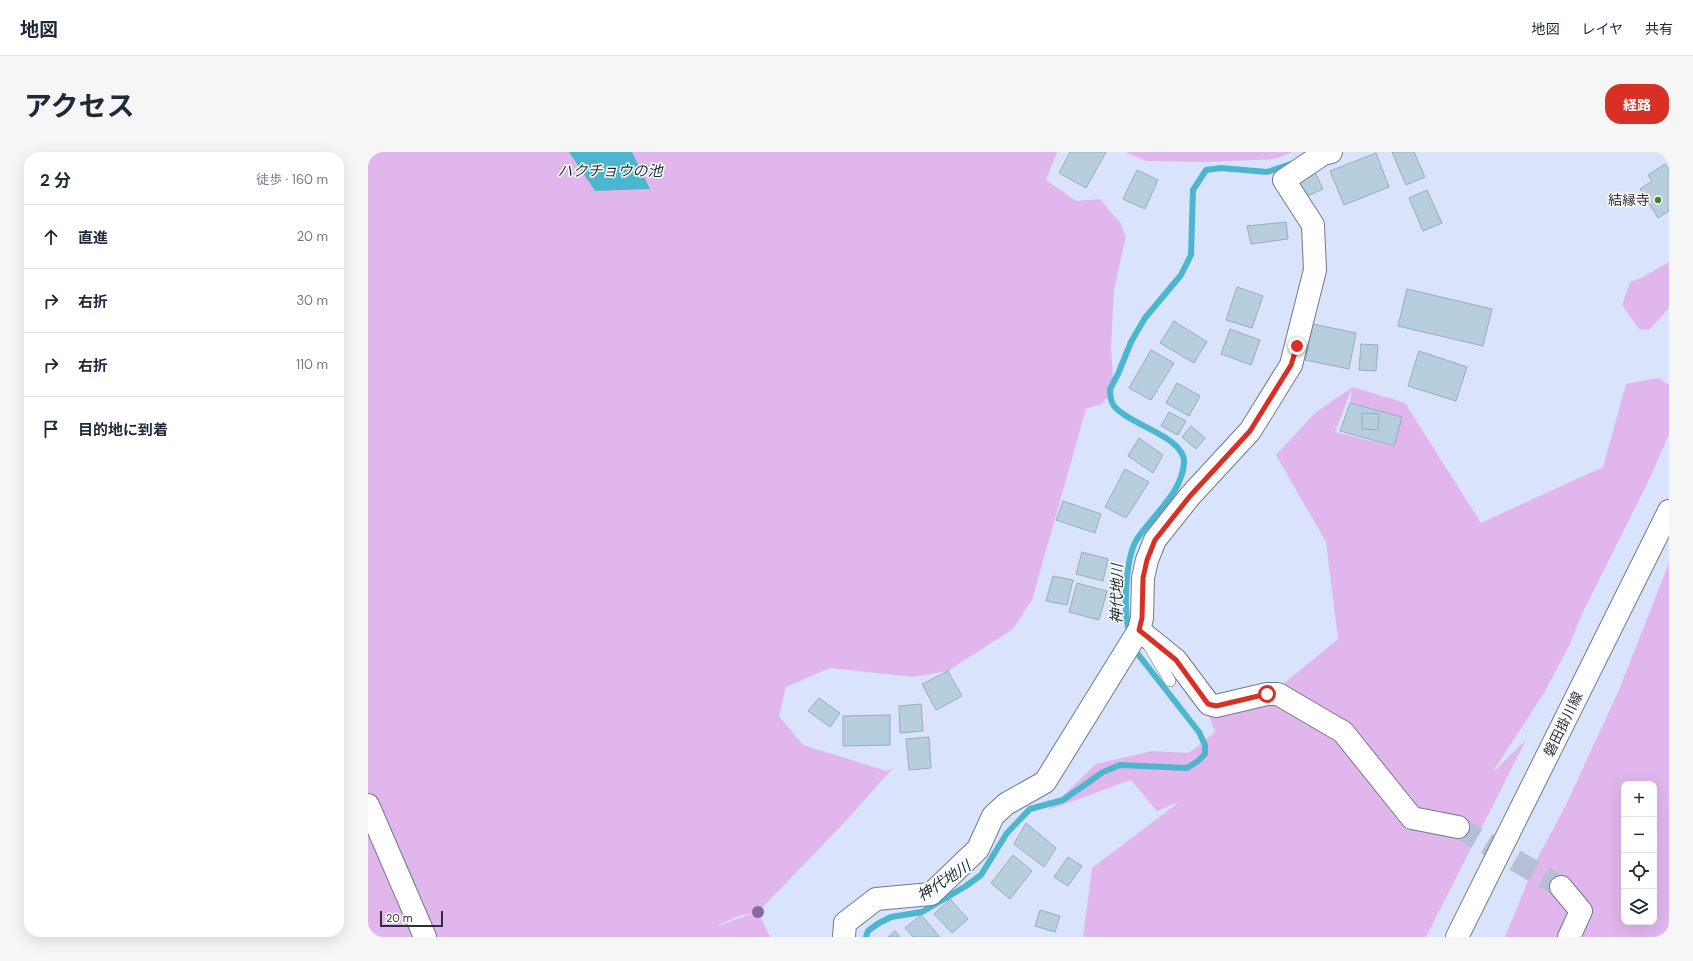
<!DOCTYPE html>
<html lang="ja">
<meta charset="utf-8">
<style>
:root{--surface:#fff;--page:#f6f6f7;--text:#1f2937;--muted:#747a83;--line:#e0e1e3;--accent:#d93025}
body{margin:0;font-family:"DM Sans","Noto Sans JP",sans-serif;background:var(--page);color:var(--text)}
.controls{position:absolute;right:12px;bottom:12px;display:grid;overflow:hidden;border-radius:8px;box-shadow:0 4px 16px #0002}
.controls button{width:36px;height:36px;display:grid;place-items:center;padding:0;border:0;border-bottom:1px solid var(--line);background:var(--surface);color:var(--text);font:20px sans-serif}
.scale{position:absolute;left:12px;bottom:10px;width:63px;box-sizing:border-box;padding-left:4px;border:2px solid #2d3039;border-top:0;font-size:11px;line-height:14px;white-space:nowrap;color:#2d3039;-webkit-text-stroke:3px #fff;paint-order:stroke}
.stop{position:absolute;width:12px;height:12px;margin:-9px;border:3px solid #d93025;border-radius:50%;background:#fff}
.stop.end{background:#d93025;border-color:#fff;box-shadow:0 1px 4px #0008}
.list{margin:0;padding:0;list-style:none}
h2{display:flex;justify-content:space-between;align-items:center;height:52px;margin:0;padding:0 16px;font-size:17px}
h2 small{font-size:13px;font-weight:400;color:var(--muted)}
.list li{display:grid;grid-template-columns:26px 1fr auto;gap:12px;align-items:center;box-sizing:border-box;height:64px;padding:0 16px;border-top:1px solid var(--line)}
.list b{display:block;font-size:15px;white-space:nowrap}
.list em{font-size:13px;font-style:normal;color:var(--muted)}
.icon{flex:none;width:22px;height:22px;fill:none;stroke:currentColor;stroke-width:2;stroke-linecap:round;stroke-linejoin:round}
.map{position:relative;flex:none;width:1301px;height:785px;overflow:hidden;border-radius:16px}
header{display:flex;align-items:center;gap:24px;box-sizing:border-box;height:56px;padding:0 20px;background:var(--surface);border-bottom:1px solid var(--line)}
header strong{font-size:19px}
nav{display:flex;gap:22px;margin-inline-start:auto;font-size:14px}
.intro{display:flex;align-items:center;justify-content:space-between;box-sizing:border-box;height:96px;padding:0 24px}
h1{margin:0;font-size:28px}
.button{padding:10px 18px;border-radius:16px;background:var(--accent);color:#fff;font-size:14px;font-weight:700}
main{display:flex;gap:24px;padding:0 24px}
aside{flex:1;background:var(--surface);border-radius:16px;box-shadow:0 4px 16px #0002}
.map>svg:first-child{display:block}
</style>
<header>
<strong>地図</strong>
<nav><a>地図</a><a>レイヤ</a><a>共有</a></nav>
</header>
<div class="intro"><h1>アクセス</h1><a class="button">経路</a></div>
<main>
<aside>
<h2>2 分<small>徒歩 · 160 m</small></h2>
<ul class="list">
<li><svg class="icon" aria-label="ahead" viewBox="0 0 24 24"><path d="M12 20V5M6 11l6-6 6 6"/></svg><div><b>直進</b></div><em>20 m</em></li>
<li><svg class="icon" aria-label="right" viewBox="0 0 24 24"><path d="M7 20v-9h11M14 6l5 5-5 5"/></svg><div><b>右折</b></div><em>30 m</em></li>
<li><svg class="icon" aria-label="right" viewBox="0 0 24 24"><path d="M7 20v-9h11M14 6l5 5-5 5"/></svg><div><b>右折</b></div><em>110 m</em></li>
<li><svg class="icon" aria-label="arrive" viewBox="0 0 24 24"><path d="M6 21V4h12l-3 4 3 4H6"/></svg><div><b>目的地に到着</b></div></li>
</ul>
</aside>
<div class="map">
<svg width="1301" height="785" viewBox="0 0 1301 785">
<rect width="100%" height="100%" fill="#d9e3fb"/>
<!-- green -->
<g fill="#e0b6ec" fill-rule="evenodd">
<path d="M0,0H689L678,28L708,49L732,47L753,72L758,85L746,137L743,196L746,240L733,252L718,257L664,448L645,477L580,519L545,525L462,516L418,535L411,564L435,593L519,619L525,616L476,671L390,760L402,785H0ZM386,761L350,774V773L370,764Z"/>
<polygon points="758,0 925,0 907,7 838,10 778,9"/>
<polygon points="1301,110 1301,156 1281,178 1271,177 1254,153 1262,130 1275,125"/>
<path d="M1290,226L1301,233V282L1282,326L1214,462L1201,494L1176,541L1124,621L1158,588L1058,785H715L724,716L811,650L789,659L763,628L680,658L728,612L784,599L821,601L847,580L840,560L914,533L970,487L958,390L908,303L948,260L985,235L1037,251L1113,371L1235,315L1258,232ZM984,236L982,251L1034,265L1024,294L967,280Z"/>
<path d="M1301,411V785H1137L1169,707L1198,653L1251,538ZM1256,632H1286V770H1256Z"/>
</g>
<!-- water -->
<polygon fill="#4bb6ce" points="201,0 264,0 282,37 227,39"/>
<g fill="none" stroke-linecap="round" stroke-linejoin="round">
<!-- stream -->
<g stroke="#4bb6ce" stroke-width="6">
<path d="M762,483C755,462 757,406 769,387C785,363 814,341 816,311C818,285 761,273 746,254C743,250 742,242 742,237L750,222L763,190L777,166L813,123L823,103L825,38L838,18L853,16L899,20L923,12"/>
<polyline points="498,785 500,779 511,771 523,765 554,760 598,734 613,723 639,681 662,657 695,648 735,620 752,613 819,616 830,609 837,602 837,593 831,580 769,501 767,495"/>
</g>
</g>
<!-- building -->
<g fill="#b7cedf" stroke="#97adbd">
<polygon points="702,0 738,0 718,36 691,21"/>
<polygon points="1024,0 1046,0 1057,25 1038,33"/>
<polygon points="1008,1 1021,35 976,53 962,19"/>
<polygon points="1297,12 1301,17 1301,59 1290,66 1272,37 1284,29 1280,23"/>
<polygon points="769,18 790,28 777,57 755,47"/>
<polygon points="946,18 955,37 935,46 926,27"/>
<polygon points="1059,38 1074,71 1055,79 1041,46"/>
<polygon points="918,70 920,87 883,92 879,74"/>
<polygon points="869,135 895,144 884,176 858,168"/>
<polygon points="1039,137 1124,157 1115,194 1030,174"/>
<polygon points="806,169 839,190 826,211 792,191"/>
<polygon points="945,172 988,181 981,217 937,208"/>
<polygon points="862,177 892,188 883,213 853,202"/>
<polygon points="993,192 1010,193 1008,219 991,218"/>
<polygon points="783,198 806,211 783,248 761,236"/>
<polygon points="1051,199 1099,215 1088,249 1040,234"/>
<polygon points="809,231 832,244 821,264 798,251"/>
<polygon points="982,251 1034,265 1026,294 972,279"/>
<polygon points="801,260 818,269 810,283 793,274"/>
<polygon points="994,261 1011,262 1010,278 994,277"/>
<polygon points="823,274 837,286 828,297 814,285"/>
<polygon points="771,286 795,303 785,321 760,304"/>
<polygon points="757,317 781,330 758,366 737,355"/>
<polygon points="695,349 733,362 727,381 688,368"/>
<polygon points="714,400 740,407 735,429 708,422"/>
<polygon points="685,424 705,428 699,453 678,449"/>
<polygon points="709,431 739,439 731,468 701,460"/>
<polygon points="580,519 594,544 568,558 554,532"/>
<polygon points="451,546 472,561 462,575 440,559"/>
<polygon points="553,552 555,579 532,581 531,554"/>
<polygon points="522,563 522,593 475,594 475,564"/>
<polygon points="561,585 563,616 541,618 538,587"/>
<polygon points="658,671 688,696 676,715 646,692"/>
<polygon points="645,703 664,719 642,747 623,731"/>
<polygon points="700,705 714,714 700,734 686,725"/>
<polygon points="582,747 600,767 584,781 566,762"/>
<polygon points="672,758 692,764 687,780 667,774"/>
<polygon points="553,763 572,785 545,785 537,776"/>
<polygon points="527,779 532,785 520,785"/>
</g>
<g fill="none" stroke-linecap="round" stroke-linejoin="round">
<!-- street-tunnel -->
<polyline stroke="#b7bfd4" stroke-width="22" stroke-dasharray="22 11" stroke-linecap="butt" points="1090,675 1193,735"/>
<!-- lane casing -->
<g stroke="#70798e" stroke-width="12">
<polyline id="lane" points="781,494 802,529"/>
</g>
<!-- street casing -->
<g stroke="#70798e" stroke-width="24">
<g id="street">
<polyline points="771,478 808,508 841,552 848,554 899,542 910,542 975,580 1044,666 1090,675"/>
<polyline points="1193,735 1213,759 1201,785"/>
<polyline points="476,785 477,771 508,747 563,742 610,697 625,664 638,652 677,630 771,478 774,466 775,426 779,408 787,388 822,344 882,279 923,213 947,118 945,73 916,28 955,2 963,0"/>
</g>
</g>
<!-- secondary casing -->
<g stroke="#70798e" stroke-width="24">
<g id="secondary">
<polyline points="0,653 57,785"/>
<polyline points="1089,785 1301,359"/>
</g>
</g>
<!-- lane -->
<use href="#lane" stroke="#fff" stroke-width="11"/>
<!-- street -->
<use href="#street" stroke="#fff" stroke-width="22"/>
<!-- secondary -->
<use href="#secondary" stroke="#fff" stroke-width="22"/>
</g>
<!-- trees -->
<circle fill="#87689f" cx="390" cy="760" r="6"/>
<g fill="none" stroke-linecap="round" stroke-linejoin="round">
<!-- route -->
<polyline stroke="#d93025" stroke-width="5" points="899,542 848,554 840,552 808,508 771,478 774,466 775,426 779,408 787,388 822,344 882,279 923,213 929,194"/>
</g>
<!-- markers -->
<circle fill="#418325" stroke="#fff" stroke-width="1.5" cx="1290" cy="48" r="4"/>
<g text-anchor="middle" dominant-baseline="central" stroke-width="3" stroke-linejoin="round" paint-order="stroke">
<!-- poi labels -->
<g font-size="14" fill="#2d3039" stroke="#fff" text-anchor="end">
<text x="1282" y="48">結縁寺</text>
</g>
<!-- street labels -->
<g font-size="14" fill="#2d3039" stroke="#fff">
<text transform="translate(1195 572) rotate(-64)">磐田掛川線</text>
</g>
<!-- water labels -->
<g font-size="15" font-style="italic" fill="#192d31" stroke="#fff">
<text x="242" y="19">ハクチョウの池</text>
<text transform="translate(749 442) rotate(-89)">神代地川</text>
<text transform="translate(576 729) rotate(-33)">神代地川</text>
</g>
</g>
</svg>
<div class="controls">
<button>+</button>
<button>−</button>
<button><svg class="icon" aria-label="locate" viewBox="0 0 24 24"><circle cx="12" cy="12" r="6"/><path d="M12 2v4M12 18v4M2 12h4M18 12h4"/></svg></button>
<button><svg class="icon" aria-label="layers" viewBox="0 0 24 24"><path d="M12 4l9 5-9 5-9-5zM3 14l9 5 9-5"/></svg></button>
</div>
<div class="scale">20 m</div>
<div class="stop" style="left:899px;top:542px"></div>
<div class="stop end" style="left:929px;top:194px"></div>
</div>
</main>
